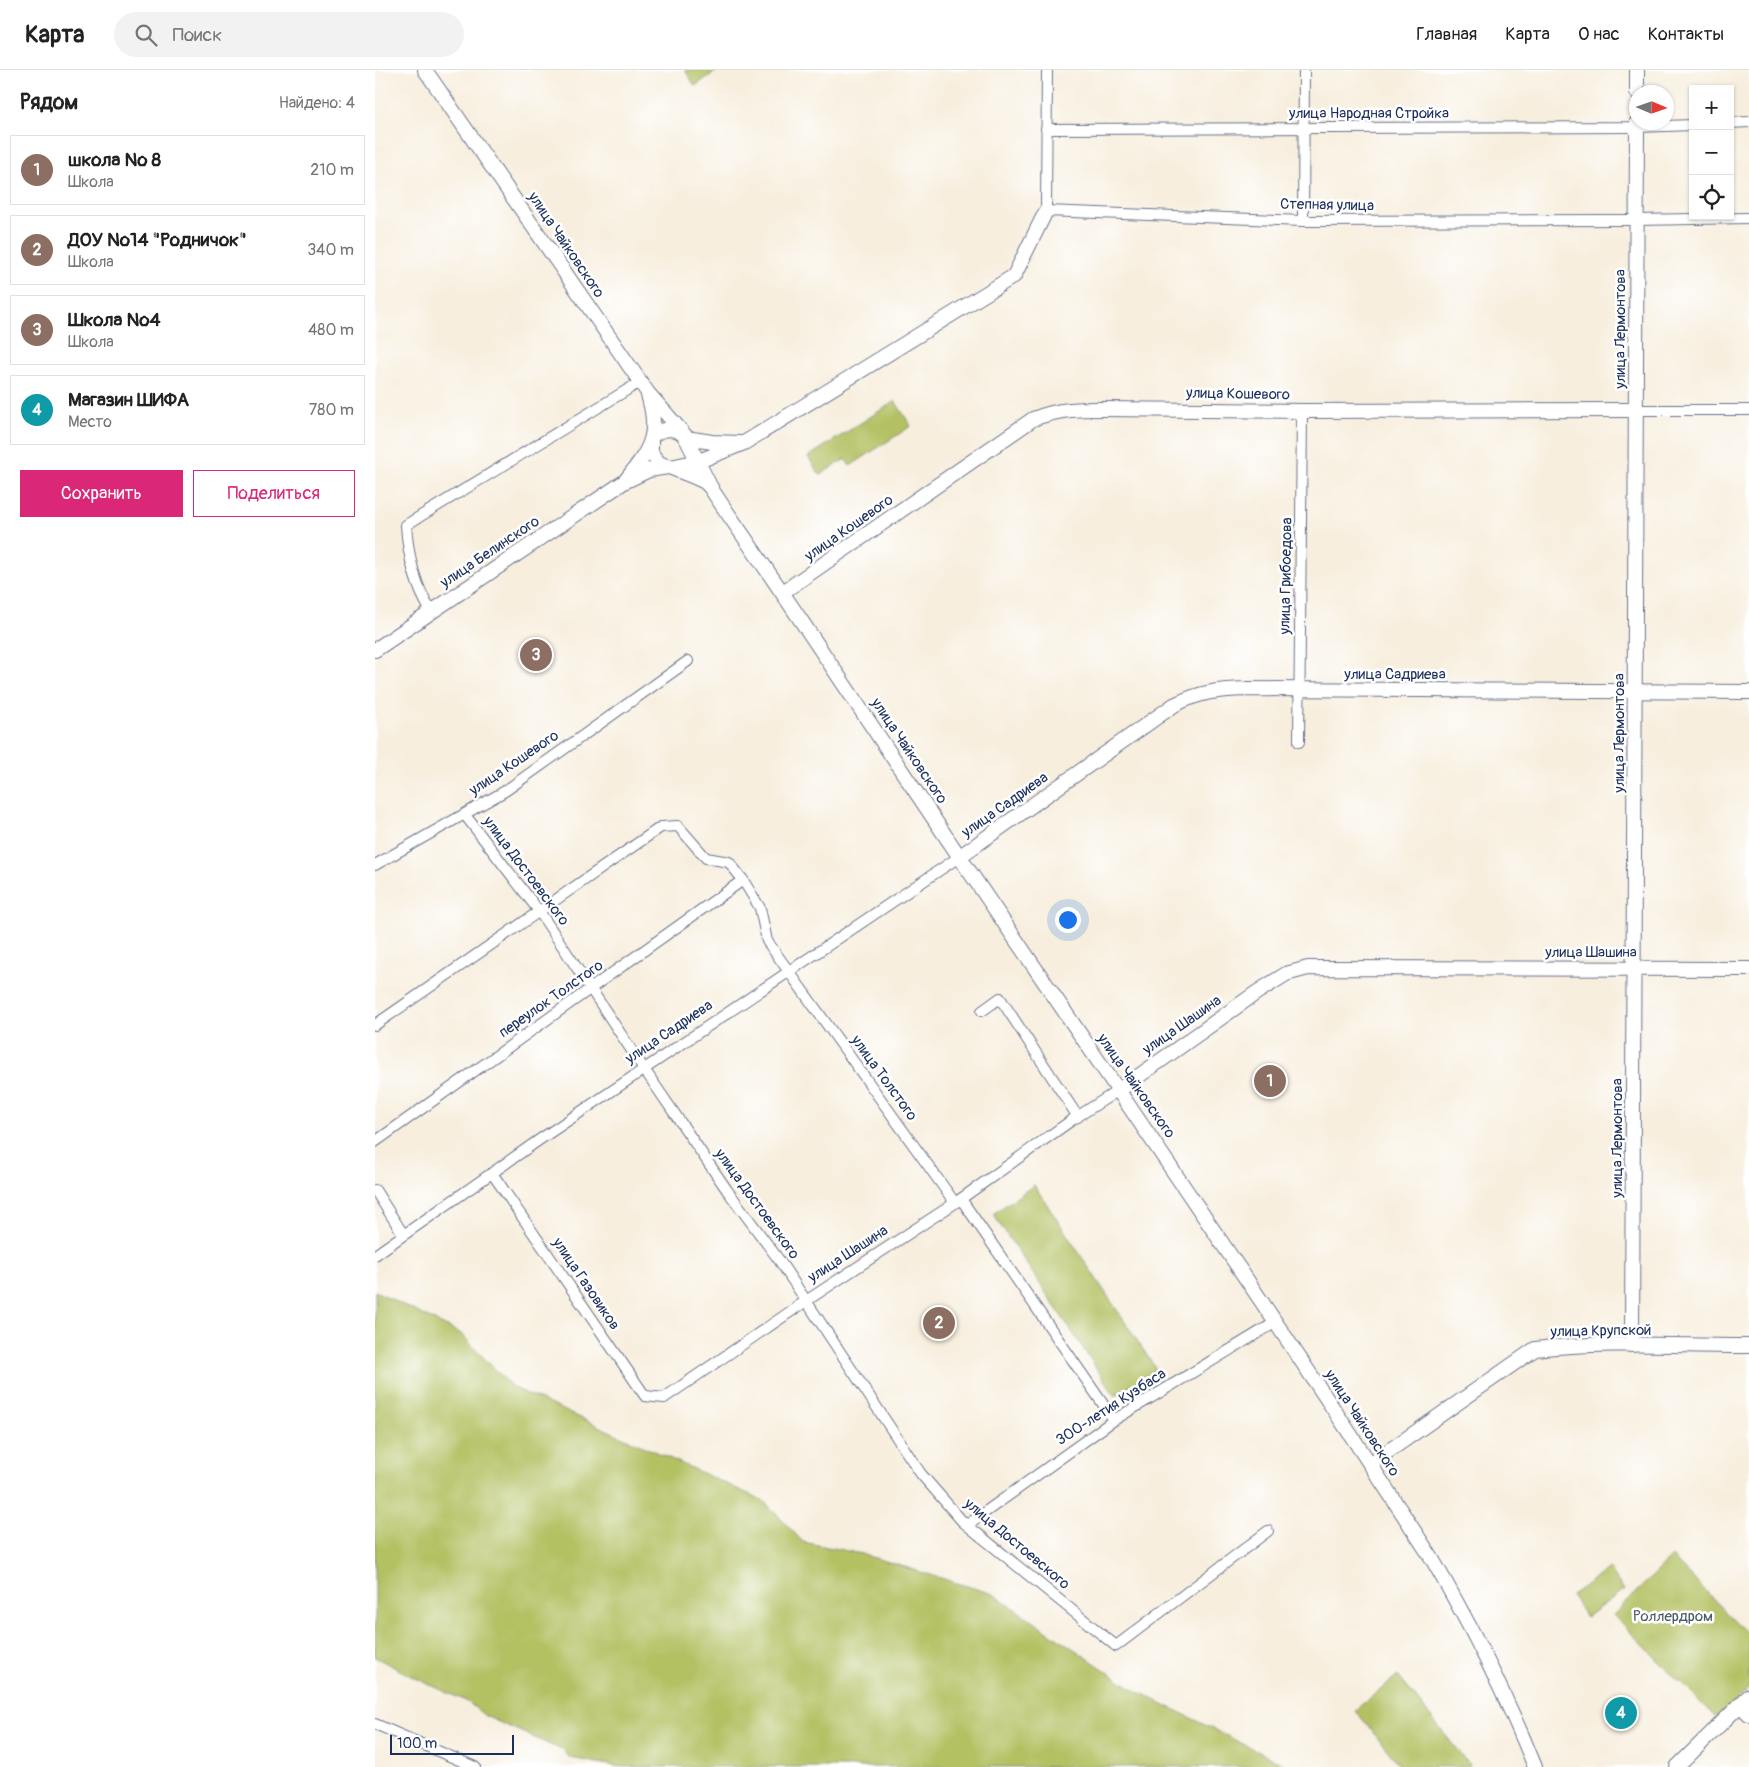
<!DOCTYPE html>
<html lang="ru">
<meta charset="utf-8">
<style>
:root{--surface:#fff;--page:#f2f2f2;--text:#222;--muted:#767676;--line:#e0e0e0;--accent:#db2777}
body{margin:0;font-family:Pangolin,sans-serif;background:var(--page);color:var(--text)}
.controls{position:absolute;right:15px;top:15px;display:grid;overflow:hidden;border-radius:0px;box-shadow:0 1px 4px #0004}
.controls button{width:45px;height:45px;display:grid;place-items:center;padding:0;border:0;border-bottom:1px solid var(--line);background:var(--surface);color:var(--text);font:25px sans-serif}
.compass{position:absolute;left:1254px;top:15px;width:45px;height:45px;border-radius:50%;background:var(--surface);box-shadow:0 1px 4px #0004;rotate:92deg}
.scale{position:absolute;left:15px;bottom:12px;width:124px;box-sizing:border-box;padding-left:5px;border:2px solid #1b2f5e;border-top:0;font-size:14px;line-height:18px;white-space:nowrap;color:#1b2f5e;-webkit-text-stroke:4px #fff;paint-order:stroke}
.you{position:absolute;left:692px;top:849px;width:18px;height:18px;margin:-12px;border:4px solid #fff;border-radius:50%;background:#1a73e8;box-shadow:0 0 0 8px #1a73e833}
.badge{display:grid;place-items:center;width:32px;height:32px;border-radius:50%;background:var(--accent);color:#fff;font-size:16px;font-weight:700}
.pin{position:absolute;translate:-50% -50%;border:2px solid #fff;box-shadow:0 1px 5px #0006}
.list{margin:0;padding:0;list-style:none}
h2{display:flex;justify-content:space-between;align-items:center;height:65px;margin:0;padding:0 20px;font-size:21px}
h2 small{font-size:16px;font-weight:400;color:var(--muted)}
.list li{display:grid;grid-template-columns:32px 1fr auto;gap:15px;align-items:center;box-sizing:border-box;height:70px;margin:0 10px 10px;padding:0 10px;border:1px solid var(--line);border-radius:0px}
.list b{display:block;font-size:19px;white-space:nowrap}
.list p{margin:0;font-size:16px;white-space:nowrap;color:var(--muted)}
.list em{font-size:16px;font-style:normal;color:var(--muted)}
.actions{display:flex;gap:10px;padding:15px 20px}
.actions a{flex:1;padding:11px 0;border:1px solid var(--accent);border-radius:0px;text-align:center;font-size:18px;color:var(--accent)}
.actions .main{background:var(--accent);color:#fff}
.icon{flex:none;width:28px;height:28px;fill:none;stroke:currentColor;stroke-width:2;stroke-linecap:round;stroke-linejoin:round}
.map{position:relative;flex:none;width:1374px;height:1697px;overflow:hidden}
header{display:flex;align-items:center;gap:30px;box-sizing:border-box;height:70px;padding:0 25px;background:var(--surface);border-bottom:1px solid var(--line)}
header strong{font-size:24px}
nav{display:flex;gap:28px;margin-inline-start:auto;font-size:18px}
.search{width:350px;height:45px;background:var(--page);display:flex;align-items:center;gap:12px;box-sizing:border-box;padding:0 18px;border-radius:28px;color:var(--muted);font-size:19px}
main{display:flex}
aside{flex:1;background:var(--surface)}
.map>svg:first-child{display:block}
</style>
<header>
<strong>Карта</strong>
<div class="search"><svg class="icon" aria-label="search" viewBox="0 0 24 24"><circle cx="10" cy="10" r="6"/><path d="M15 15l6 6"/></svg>Поиск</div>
<nav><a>Главная</a><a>Карта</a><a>О нас</a><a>Контакты</a></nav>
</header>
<main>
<aside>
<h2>Рядом<small>Найдено: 4</small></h2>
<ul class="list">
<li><span class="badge" style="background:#8d6e63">1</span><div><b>школа № 8</b><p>Школа</p></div><em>210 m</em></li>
<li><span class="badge" style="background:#8d6e63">2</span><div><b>ДОУ №14 &quot;Родничок&quot;</b><p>Школа</p></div><em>340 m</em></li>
<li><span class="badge" style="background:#8d6e63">3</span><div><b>Школа №4</b><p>Школа</p></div><em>480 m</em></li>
<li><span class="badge" style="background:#0f9aa8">4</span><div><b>Магазин ШИФА</b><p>Место</p></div><em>780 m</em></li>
</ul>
<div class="actions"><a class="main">Сохранить</a><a>Поделиться</a></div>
</aside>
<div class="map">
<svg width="1374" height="1697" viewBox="0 0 1374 1697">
<rect width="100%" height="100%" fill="#fff"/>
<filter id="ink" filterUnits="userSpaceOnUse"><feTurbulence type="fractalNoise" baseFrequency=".02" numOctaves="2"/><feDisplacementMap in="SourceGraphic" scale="10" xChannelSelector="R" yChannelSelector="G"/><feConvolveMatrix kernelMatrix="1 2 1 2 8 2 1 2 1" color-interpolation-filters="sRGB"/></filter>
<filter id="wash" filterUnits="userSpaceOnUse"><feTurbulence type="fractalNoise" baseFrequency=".0096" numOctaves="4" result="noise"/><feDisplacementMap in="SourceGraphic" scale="20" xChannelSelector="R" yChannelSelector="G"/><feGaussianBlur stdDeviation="1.12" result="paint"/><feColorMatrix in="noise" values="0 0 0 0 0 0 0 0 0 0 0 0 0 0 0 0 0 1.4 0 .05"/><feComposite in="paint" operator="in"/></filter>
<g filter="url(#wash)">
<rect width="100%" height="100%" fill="#f7eedd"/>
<!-- green -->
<g fill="#b4c163" stroke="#687860">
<polygon points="310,0 343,0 320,16"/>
<polygon points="520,331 536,356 475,396 470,389 445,405 433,387"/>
<polygon points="659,1115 781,1299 740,1326 618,1144"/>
<polygon points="0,1221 86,1264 137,1317 389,1431 428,1472 487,1484 618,1524 758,1619 914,1697 246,1697 195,1688 187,1680 110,1646 93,1632 36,1606 0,1587"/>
<polygon points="1297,1487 1374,1565 1374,1618 1343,1650 1238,1545"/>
<polygon points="1234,1499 1249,1520 1211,1547 1196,1525"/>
<polygon points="1023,1606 1095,1696 1094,1697 1026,1697 980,1640"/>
</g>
</g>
<g filter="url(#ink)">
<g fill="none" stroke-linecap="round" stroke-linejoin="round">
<!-- street casing -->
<g stroke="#68728a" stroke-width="12">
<g id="street">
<polyline points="672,0 671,141 928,151 1261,150 1374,148"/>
<polyline points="1355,53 1374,52"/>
<polyline points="671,59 1262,57 1318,55"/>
<polyline points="928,151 929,0"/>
<polyline points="1261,340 1374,340"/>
<path d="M56,541C40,516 33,485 31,455L265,312"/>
<polyline points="924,672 927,341"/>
<polyline points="90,745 164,841 269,999 352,1120 404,1190 546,1404 587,1451 741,1576 893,1461"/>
<polyline points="0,795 130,721 313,591"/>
<polyline points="607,941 625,928 703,1047"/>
<polyline points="0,955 286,757 303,756 331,788 354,792 368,810 385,838 392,871 580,1133"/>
<polyline points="0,1072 368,810"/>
<polyline points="117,1103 270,1326 289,1328 431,1231 580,1133 697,1050 744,1020"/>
<polyline points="0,1120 28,1164"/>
<polyline points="586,1129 739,1350"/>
<polyline points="0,1185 164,1070 584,787"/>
<polyline points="592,1455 739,1350 901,1252"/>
<polyline points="0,1654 100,1697"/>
</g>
</g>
<!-- secondary casing -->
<g stroke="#68728a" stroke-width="16">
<g id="secondary">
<polyline points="50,0 273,323 309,364"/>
<polyline points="1262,22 1262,0"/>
<path d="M278,365C289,358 303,356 311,368L337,372L365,373"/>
<path d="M311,368L337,420L347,435C428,551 506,671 586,789C743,1021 903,1252 1056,1487C1095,1554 1131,1625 1160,1697"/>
<polyline points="276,372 276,383 284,393 317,406 330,412 337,419"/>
<polyline points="295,397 324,391 369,373 639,206 671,141"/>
<path d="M251,410C276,378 285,364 273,325"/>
<path d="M408,522L658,349C684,339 701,339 729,339L927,341L1261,340"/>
<polyline points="0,580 249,412 274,400 293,397"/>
<path d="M584,787L799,635C825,622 842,620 871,619L1374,622"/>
<polyline points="744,1020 881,923 911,904 933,898 1374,899"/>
<polyline points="1257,1275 1262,52"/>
<path d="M995,1394L1160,1279C1231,1271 1303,1276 1374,1276"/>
<polyline points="1365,1635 1374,1644"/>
<polyline points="1302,1697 1374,1626"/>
</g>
</g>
<!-- street -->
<use href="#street" stroke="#fff" stroke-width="10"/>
<!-- secondary -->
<use href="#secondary" stroke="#fff" stroke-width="14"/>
</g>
</g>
<g text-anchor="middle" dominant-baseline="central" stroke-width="5" stroke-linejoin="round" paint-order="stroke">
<!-- street labels -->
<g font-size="15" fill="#1b2f5e" stroke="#fff">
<text x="994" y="43">улица Народная Стройка</text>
<text transform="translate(952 135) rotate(1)">Степная улица</text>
<text transform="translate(191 175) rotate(56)">улица Чайковского</text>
<text transform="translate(1245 259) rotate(-90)">улица Лермонтова</text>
<text transform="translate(863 324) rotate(1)">улица Кошевого</text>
<text transform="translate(474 458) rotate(-35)">улица Кошевого</text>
<text transform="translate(115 482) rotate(-34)">улица Белинского</text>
<text transform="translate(911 506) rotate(-89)">улица Грибоедова</text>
<text x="1020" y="604">улица Садриева</text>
<text transform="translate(1244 663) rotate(-90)">улица Лермонтова</text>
<text transform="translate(534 681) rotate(56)">улица Чайковского</text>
<text transform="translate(139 693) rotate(-34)">улица Кошевого</text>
<text transform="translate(630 735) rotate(-35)">улица Садриева</text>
<text transform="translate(151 801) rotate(53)">улица Достоевского</text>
<text x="1216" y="882">улица Шашина</text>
<text transform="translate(176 929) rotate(-35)">переулок Толстого</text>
<text transform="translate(807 955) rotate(-35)">улица Шашина</text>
<text transform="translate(294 962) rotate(-34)">улица Садриева</text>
<text transform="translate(509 1008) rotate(54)">улица Толстого</text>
<text transform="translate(761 1016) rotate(55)">улица Чайковского</text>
<text transform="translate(1242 1068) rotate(-90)">улица Лермонтова</text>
<text transform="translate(382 1134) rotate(54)">улица Достоевского</text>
<text transform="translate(473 1184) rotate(-33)">улица Шашина</text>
<text transform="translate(211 1214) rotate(56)">улица Газовиков</text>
<text transform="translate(1226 1261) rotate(-1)">улица Крупской</text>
<text transform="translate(736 1337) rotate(-33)">300-летия Кузбаса</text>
<text transform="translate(987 1353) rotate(57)">улица Чайковского</text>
<text transform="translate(642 1474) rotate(40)">улица Достоевского</text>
</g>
<!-- park labels -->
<g font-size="15" fill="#495b60" stroke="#fff">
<text x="1298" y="1546">Роллердром</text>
</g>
</g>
</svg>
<div class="controls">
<button>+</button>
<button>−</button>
<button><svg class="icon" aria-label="locate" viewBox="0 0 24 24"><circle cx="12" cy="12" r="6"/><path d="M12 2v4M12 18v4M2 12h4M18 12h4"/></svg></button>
</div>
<svg class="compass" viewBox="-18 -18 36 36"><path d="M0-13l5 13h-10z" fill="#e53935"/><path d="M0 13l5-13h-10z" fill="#767676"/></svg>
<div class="scale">100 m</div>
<div class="you"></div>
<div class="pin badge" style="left:895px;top:1011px;background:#8d6e63">1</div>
<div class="pin badge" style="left:564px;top:1253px;background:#8d6e63">2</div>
<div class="pin badge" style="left:161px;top:585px;background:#8d6e63">3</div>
<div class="pin badge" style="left:1246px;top:1643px;background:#0f9aa8">4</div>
</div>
</main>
